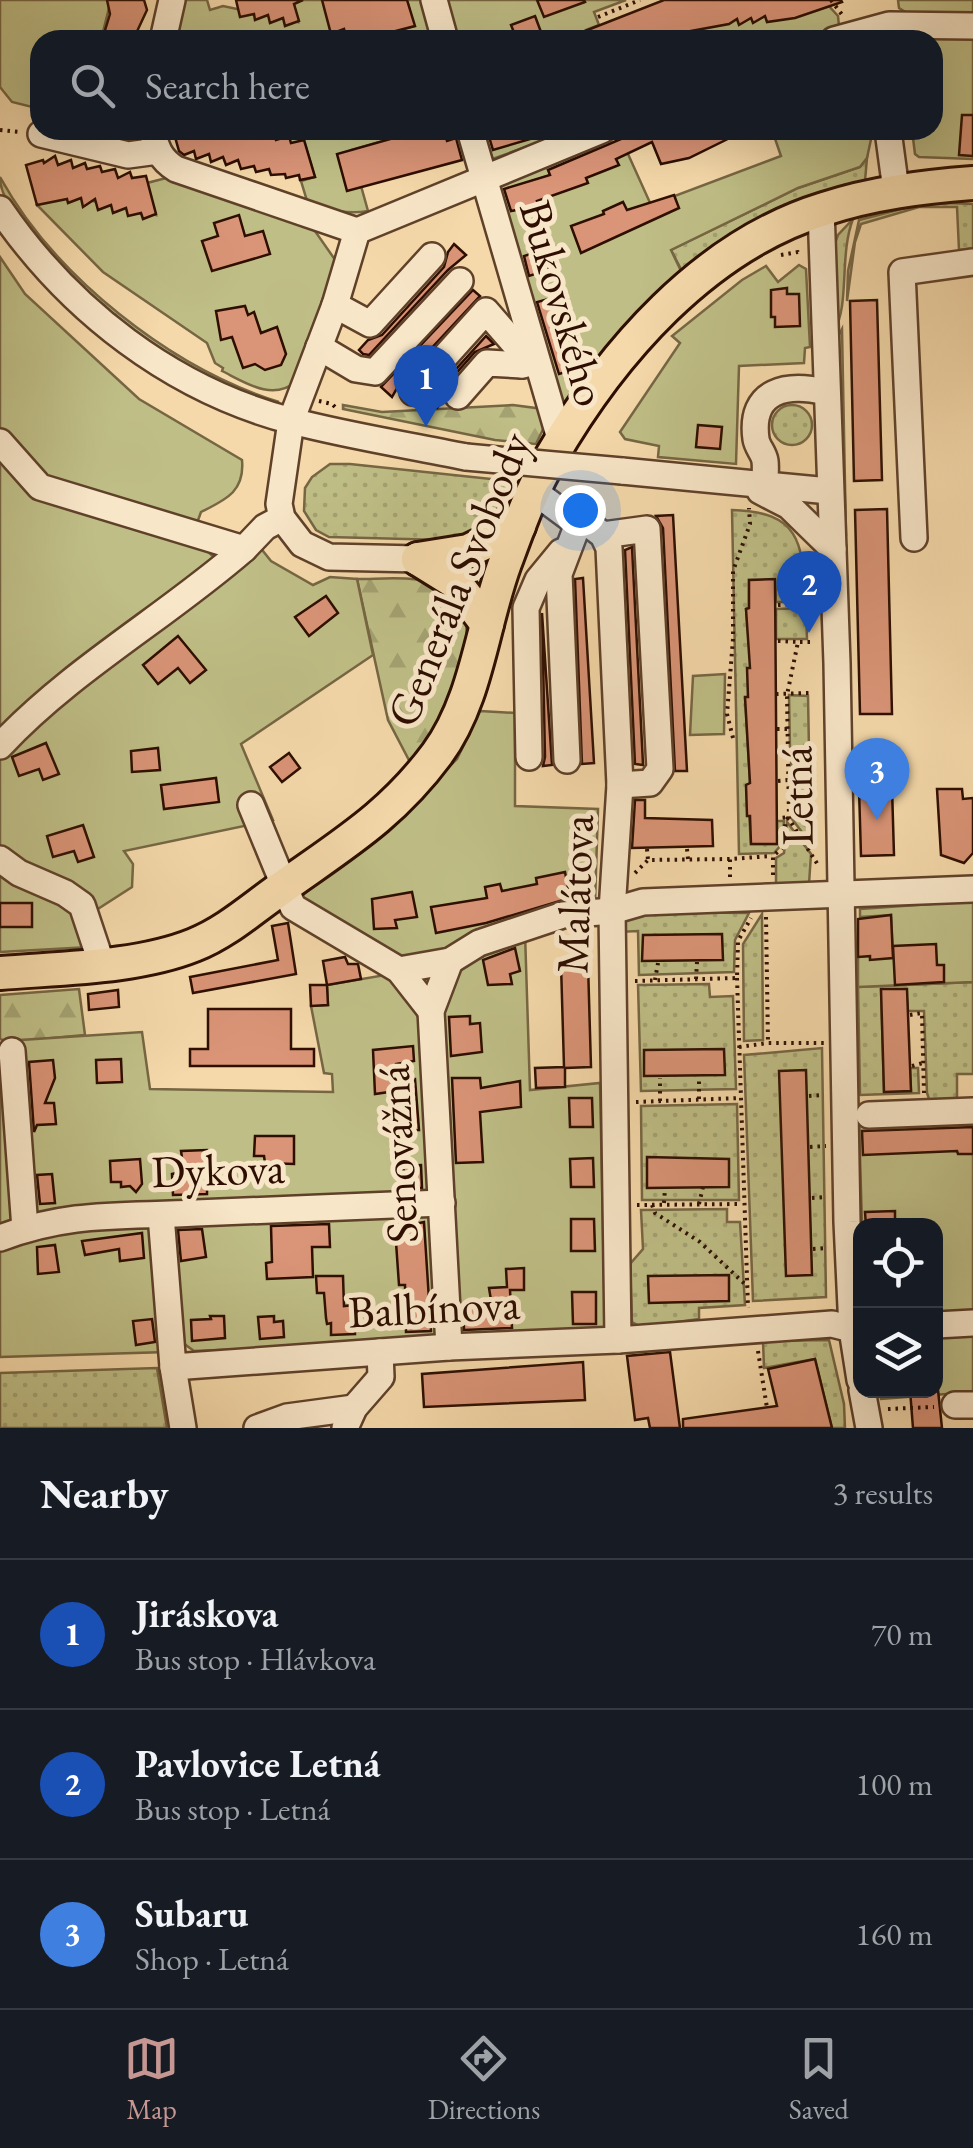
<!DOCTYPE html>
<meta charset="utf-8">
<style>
:root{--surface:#171b24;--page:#242831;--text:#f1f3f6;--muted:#9ea1a6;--line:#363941;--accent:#c59692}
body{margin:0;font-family:"EB Garamond",serif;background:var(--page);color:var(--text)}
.controls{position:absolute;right:30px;bottom:30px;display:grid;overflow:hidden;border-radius:20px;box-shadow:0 10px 40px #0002}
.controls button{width:90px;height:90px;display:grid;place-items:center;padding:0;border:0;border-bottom:2px solid var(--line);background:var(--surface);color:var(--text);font:50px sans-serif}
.you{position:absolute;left:580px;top:510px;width:35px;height:35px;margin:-25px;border:8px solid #fff;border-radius:50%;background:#1a73e8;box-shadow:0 0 0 15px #1a73e833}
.badge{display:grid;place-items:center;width:65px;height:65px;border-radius:50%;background:var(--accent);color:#fff;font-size:32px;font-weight:700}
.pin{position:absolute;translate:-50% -82px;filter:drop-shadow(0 2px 5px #0008)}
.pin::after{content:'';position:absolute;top:52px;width:35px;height:30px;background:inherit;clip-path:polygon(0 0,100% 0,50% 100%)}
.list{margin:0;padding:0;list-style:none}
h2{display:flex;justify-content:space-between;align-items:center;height:130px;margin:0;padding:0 40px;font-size:42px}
h2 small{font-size:32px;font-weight:400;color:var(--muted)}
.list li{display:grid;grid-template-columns:65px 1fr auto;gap:30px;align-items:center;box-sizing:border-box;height:150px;padding:0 40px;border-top:2px solid var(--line)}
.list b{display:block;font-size:38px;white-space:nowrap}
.list p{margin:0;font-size:32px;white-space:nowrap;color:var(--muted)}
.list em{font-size:32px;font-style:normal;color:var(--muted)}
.icon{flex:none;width:55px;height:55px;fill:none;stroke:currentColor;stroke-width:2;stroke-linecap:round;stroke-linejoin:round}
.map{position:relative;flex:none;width:973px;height:1428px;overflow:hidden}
.search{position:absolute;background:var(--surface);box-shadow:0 10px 40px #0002;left:30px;right:30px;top:30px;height:110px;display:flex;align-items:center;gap:25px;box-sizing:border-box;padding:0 35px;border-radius:30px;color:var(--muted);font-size:38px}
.sheet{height:580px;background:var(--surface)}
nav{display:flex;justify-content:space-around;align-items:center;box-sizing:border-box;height:140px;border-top:2px solid var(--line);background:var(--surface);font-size:28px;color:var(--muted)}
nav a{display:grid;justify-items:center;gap:5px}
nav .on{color:var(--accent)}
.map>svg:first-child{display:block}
</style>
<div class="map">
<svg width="973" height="1428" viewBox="0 0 973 1428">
<defs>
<pattern id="grass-dots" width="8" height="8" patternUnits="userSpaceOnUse" patternTransform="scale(2.5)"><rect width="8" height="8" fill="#bfbe86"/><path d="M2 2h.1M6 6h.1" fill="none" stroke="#a4a272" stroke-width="1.8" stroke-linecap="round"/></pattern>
<pattern id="forest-firs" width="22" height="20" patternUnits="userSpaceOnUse" patternTransform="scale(2.5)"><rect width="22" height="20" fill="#bfbe86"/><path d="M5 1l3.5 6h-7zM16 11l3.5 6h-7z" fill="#a4a272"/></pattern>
</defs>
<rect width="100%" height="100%" fill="#f5d9aa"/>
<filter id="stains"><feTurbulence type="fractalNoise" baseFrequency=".002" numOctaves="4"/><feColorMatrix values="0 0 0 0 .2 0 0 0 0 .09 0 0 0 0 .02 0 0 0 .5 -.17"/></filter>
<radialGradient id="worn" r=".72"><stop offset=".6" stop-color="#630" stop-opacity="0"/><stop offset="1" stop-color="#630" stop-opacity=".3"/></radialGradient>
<!-- grass -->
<g fill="url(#grass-dots)" stroke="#766643" stroke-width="2.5">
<polygon points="867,158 865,181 683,273 671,250 798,188 860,167"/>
<path d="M0,177C55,277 171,368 279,402L267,404C243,394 218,385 196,374C132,340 79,290 34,235C20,218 0,200 0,177Z"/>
<polygon points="948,203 973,204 973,248 959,250 957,207 919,207 861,224 855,242 847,301 848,271 859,220 917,205"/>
<path d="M853,219C839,255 850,305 834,331V246L838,235Z"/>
<polygon points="842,329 846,536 835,342"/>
<circle cx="792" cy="425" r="20"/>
<path d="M330,464H350L511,481C496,517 485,532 445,540L329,537L316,530L304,511L305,488L312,477Z"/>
<path d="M732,510C802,512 802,544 806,602H776L775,580H749V608L746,609L751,668L748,697L745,698L750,783L747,785L751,844H777V821H784L782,844L774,853L739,854Z"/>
<polygon points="806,608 807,639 776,639 776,609"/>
<polygon points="789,695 808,696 809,750 790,749"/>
<polygon points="809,754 811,844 792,819 791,756"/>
<polygon points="787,822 811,854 809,884 776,886 776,858 784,853"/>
<polygon points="648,912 749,913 735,940 734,972 639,975 638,931 618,932 621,921"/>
<polygon points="762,914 763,1040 744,1041 743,944"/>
<polygon points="973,982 973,1074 957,1074 957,1106 932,1108 927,1093 924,1011 908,1011 906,989 881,990 884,1092 911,1091 910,1068 918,1068 919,1093 860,1095 858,987"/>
<polygon points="709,984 710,997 733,996 736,1089 641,1091 638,985"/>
<polygon points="822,1048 826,1297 753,1301 744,1055"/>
<polygon points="737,1104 739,1200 642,1200 641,1106"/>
<polygon points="727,1209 727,1222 740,1222 745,1305 699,1308 699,1319 641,1327 632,1322 630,1264 643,1249 641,1210"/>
<polygon points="829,1340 844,1404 845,1428 832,1428 815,1359 764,1368 763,1341"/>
<polygon points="157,1368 167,1428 0,1428 0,1373"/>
</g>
<!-- forest -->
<g fill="url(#forest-firs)" stroke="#766643" stroke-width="2.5">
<polygon points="343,405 382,412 513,405 543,409 547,421 536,444 495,440 343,409"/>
<path d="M357,579C385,579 416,575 442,586C491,605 455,703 435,733C428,744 419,754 411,764L388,720Z"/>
<polygon points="79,989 85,1035 8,1042 0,1039 0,995"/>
</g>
<!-- green -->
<g fill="#bfbe86" stroke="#766643" stroke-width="2.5">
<polygon points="0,0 111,0 101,40 40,40 40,109 12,102 0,87"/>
<polygon points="180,0 207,0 210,10 223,6 298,22 293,0 336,0 344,29 359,33 362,40 171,40"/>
<polygon points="407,0 425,0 436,40 363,40 414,26"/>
<polygon points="441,0 626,0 594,12 599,25 586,30 589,40 453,40"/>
<polygon points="662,0 827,4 838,16 839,26 802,40 664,40 676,35"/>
<polygon points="898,0 973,0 973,15 907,13 899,8"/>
<polygon points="933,36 973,38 973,159 919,157 915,154 912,130 933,130 933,40 902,38"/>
<path d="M226,130H422L351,150L368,211C347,215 327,209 308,204L301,181L315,177L304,140L291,144Z"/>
<polygon points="478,130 573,130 487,161"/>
<path d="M772,130H873L867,158L860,167L798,188L671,250L681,271C631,318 602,351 565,409L558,411L498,182L619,134L651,205L781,156Z"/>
<path d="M170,177L308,221L338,264L296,382C272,401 246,383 222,371L223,368L215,363L207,343L103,272L37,205L66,195L156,215L147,183Z"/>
<path d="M0,257L25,294L139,399L242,460C245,492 225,500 201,512L192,537L217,560L0,728Z"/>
<polygon points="799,265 806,269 810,347 805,348 804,363 739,366 736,464 658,457 659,446 625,439 620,432 680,343 672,336 742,280 766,266 778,282"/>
<polygon points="255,541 271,561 313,585 330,577 357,579 373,655 241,744 273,820 124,851 133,864 132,887 90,914 0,853 0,756"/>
<polygon points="725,674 724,734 690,735 693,676"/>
<polygon points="480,711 515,713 515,806 598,809 595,903 430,959 392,960 300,897 379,834 457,759"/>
<polygon points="0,866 63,896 90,947 0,952"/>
<polygon points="973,901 973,982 858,987 858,957 893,954 891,915 860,917 860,909"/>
<polygon points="525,933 530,1090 600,1083 605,1327 597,1333 463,1339 455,1332 441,997 463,963"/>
<polygon points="385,975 413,993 422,1025 435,1180 422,1197 39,1215 31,1208 21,1040 142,1032 150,1089 333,1092 332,1074 324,1073 311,1006 328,1005 327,985"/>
<polygon points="3,1070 17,1212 11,1223 0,1227 0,1071"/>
<polygon points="973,1119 973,1317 936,1319 936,1226 862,1225 859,1123"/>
<polygon points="430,1211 437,1216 436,1341 194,1351 183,1343 174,1217"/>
<polygon points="142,1222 151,1229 167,1352 0,1357 0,1248 64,1226"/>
<polygon points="973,1331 973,1392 881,1399 879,1391 936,1390 936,1332"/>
</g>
<!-- building -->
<g fill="#da9477" stroke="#2d0e00" stroke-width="2.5">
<polygon points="107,0 144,0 147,10 133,40 102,40 110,14"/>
<polygon points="236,0 303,0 294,4 299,21 285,26 283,18 270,23 268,15 255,20 254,14 240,17"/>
<polygon points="322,0 407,0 415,26 361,40 360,34 346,37 344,29 331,34"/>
<polygon points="537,0 584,0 585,2 544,17"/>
<polygon points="664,0 841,0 842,2 795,18 767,22 765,16 753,23 751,18 739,25 737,19 729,24 675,34 677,37 667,40 562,40"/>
<polygon points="535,16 544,40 517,40 511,25"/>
<polygon points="962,115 973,115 973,156 959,155"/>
<polygon points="173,130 245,130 246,134 259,130 261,137 274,133 276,140 289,136 291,143 304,140 315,177 300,180 299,175 286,178 285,174 271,175 269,169 256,172 254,166 241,169 238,160 226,165 223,157 211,162 209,154 196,159 194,151 184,155 179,151"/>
<polygon points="422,130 444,130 447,141 456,138 462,160 347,191 337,154"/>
<polygon points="487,130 547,130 547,134 493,150"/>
<polygon points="642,130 746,130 689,158 661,164 652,142 616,159 619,165 586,178 588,183 537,201 539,206 511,211 504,189 550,175 548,170"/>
<polygon points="55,156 58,165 71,160 73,168 85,163 87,169 100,166 102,172 115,169 118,178 130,172 132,178 146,176 156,214 143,219 141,213 128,216 126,208 113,213 111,205 98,210 95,199 83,207 81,198 68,203 67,199 37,205 26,165 43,160 44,163"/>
<polygon points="674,195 679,208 581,253 571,226 604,214 603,211 623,202 627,210"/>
<polygon points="239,215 245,236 263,231 270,254 212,271 202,241 218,236 214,223"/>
<polygon points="454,244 466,255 448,270 369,355 363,354 359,350 368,340 382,335 444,267 448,252"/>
<polygon points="543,250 548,270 529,276 524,256"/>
<polygon points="787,288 787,294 799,294 800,326 775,327 775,317 771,317 771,290"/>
<polygon points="473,290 480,296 401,381 392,397 381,387"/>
<polygon points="552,298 554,305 560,304 563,315 567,314 580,368 559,374 537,302"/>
<polygon points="877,300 882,480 854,481 850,301"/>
<polygon points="245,306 248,315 254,312 261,333 277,327 286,354 281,365 265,370 255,364 243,368 232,337 221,340 216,311"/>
<polygon points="486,336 494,344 475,352 445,386 443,401 437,408 428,400"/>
<polygon points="698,425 722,427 720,449 696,447"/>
<polygon points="887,509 892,714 860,714 855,510"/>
<polygon points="673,515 687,771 675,771 663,528 656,516"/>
<polygon points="632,547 643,764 643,765 635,764 625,550"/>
<polygon points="583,578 594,763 582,764 575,579"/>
<polygon points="775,579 777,844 751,844 750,816 747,816 746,785 750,783 745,697 748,697 747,668 750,668 746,609 749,608 749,580"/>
<polygon points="326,596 338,613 309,636 295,617"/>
<polygon points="542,613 552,765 543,766 545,757"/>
<polygon points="178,636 206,670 190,683 178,668 158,684 143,665"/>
<polygon points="46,743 59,774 43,780 39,769 19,776 12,757"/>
<polygon points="158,748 160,770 132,772 131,751"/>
<polygon points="289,753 300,768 282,782 270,767"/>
<polygon points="891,754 894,855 861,856 858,755"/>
<polygon points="216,778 219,802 164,809 161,785"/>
<polygon points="937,789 962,789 963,799 973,798 973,853 964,863 941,855"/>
<polygon points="635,800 645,800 645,818 712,820 713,846 632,848"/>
<polygon points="83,825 94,857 78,862 74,851 53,857 47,836"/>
<polygon points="565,872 570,898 486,923 436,933 431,907 487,898 485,887 500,884 502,891 537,884 536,878"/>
<polygon points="412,892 417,917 395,920 397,928 374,929 372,899"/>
<rect x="0" y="903" width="32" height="24"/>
<polygon points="891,915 893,958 870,960 870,956 858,957 858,919"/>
<polygon points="288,923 296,974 193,993 190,977 278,960 272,926"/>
<polygon points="722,934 723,960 642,961 643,935"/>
<polygon points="936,944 937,965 944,965 944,982 895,985 893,946"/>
<polygon points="515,948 520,971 510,974 512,984 488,985 483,960"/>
<polygon points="345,957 348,964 358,964 361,979 327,985 328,1005 311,1006 310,985 327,985 323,961"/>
<polygon points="561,964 588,964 591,1067 565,1068 565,1087 536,1088 535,1068 564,1067"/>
<polygon points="881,989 907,989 911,1091 884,1092"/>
<polygon points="118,990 119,1007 89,1010 88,994"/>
<polygon points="208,1009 291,1009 291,1049 314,1049 314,1066 190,1066 190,1049 208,1049"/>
<polygon points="470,1016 470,1024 480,1023 482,1052 451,1056 449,1017"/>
<polygon points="413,1046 414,1061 396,1064 397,1079 415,1079 419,1130 398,1131 396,1091 375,1094 373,1050"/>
<polygon points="724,1049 725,1075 644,1076 644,1050"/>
<polygon points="121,1059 122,1082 97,1083 96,1060"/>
<polygon points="53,1060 55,1078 45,1103 54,1103 56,1124 37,1125 34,1132 29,1062"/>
<polygon points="806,1070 812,1275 786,1276 779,1071"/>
<polygon points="452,1078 480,1078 481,1088 520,1081 521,1107 480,1112 483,1162 456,1163"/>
<polygon points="569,1098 592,1098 593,1127 570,1127"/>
<polygon points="973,1127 973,1154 958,1154 957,1151 863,1155 862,1131"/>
<polygon points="255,1136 294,1136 294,1164 265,1163 264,1156 254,1156"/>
<polygon points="207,1150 207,1194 173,1195 172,1174 184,1171 181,1151"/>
<polygon points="647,1157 729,1159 729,1187 647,1188"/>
<polygon points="593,1158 594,1187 571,1187 570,1159"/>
<polygon points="140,1159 142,1184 136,1192 130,1186 121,1187 121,1182 111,1182 110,1161"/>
<polygon points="421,1165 422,1188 406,1188 403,1166"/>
<polygon points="52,1174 55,1203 40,1204 37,1175"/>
<polygon points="895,1211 895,1226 866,1226 865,1212"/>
<polygon points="571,1219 594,1219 595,1251 571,1251"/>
<polygon points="424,1222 431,1331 406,1332 405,1285 399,1285 395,1228"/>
<polygon points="329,1224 330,1247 312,1247 313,1277 267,1279 266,1263 272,1262 271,1226"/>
<polygon points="202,1229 206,1257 181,1261 178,1230"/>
<polygon points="142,1233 144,1258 120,1261 119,1249 85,1255 82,1241"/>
<polygon points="55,1245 59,1272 38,1274 37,1247"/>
<polygon points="524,1268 524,1290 510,1290 512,1328 464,1330 463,1306 479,1306 478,1301 491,1300 489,1288 507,1287 506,1269"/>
<polygon points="729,1275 729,1301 649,1303 648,1276"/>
<polygon points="316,1276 343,1276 344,1306 354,1305 355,1334 331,1335 331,1323 327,1324 326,1318 324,1293 317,1293"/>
<polygon points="572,1292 596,1292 596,1324 573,1324"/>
<polygon points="210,1316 224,1316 225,1338 192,1341 191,1320 211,1319"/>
<polygon points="274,1316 274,1322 283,1321 284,1337 260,1339 258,1317"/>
<polygon points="152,1319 155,1342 136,1345 133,1321"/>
<polygon points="670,1352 680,1428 650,1428 648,1418 635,1420 627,1356"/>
<polygon points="815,1359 832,1428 683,1428 683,1419 777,1406 768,1369"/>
<polygon points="583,1362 585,1400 424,1407 422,1374"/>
<polygon points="910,1390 938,1390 942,1428 913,1428"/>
</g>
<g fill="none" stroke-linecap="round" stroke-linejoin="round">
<!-- minor casing -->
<g stroke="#5f412a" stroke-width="30">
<g id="minor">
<polyline points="434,0 445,40"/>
<polyline points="163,40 172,0"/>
<polyline points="834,40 889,25 973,26"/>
<path d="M152,130C156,148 160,159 176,169L357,231"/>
<polyline points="470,130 561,442"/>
<polyline points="41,134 128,155 158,151"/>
<polyline points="889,138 896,190"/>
<path d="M0,209C69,310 172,390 292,421C349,436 408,445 466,457"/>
<polyline points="821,209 837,663 847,1222 852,1329 860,1380"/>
<polyline points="335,305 370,324 432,256"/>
<polyline points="319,347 356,369 375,372 460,281"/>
<polyline points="413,392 486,311 519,349 522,365 526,364"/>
<polyline points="458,396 487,363 522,365"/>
<polyline points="0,442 40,487 244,549 265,527 282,518"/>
<polyline points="622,471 829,491"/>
<path d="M764,486C765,478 766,469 765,461C764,453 757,447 756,439C749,389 788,383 825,392"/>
<polyline points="760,491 789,506 833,549"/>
<polyline points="535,492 578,524 587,523 603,535 609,548 620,785 612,911 618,1340"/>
<polyline points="603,535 647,529 660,769 650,783 620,785"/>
<polyline points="914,538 902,272 973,262"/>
<polyline points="418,559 329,557 302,544 282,518 279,504 291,421 335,305 357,231 602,130"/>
<path d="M0,746C71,670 166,617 244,549"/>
<polyline points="529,757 526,608 538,580 561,552"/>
<polyline points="567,760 559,574 578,524"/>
<polyline points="251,805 293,907 399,970 431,1011"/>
<polyline points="0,859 19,873 65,893 82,905 102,965"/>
<polyline points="399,970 450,961 479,943 563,915 612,911 643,902 973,889"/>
<polyline points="12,1051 25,1229"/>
<polyline points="869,1115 973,1111"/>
<polyline points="161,1215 173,1367 449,1347 618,1340 832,1324 852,1329"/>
<path d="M0,1238C70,1211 124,1217 196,1213C278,1210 360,1206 442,1203"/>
<polyline points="936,1325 973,1323"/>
<polyline points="449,1347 431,1011 450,961"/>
<polyline points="173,1367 183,1428"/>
<polyline points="862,1390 869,1428"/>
<polyline points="955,1405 973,1405"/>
<polyline points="257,1428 287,1417 354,1408"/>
<polyline points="345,1428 354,1408 381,1377 380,1352"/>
</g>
</g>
<!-- major casing -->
<g stroke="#2d0e00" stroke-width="38">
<g id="major">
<polyline points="418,559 468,551 519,526"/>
<polyline points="418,559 455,582 487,624"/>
<path d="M0,973C61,968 137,968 194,945C227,932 254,907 283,887C343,844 391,816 437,754C477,700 482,625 505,563C518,528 531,491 550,459C611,353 704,246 824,209C873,193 922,187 973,183"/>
</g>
</g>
<!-- path -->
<g stroke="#2d0e00" stroke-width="4" stroke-dasharray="2.5 5" stroke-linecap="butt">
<polyline points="831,0 843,16"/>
<polyline points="598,17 640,0"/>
<polyline points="0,130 20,132"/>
<polyline points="781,255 798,252 800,255"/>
<polyline points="319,401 332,404 337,409"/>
<polyline points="778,605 809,604"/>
<polyline points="778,641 798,642"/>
<polyline points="810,642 798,642 787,695 789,819 818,865"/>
<polyline points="776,694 810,693"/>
<polyline points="777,729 788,729"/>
<polyline points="733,738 727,714 733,639 733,571 750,524 749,508"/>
<polyline points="788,752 812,752"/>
<polyline points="778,781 789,780"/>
<polyline points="647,849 648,860"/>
<polyline points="687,849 688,859"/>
<polyline points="635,873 648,860 730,859"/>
<polyline points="773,875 773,856 782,848 786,820 789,817 779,818"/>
<polyline points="730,877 730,859 772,856"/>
<polyline points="766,917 768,1043"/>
<polyline points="737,978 748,1308"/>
<polyline points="696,979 697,962"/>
<polyline points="655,980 658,963"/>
<polyline points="635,981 737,978 738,941 751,918"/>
<polyline points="910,1015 922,1013 924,1093"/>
<polyline points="739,1047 768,1043 824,1043"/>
<polyline points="912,1066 923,1063"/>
<polyline points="809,1096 824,1095"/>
<polyline points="699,1099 699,1077"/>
<polyline points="660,1101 660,1078"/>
<polyline points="636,1102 741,1098"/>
<polyline points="810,1147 826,1146"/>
<polyline points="812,1198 827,1197"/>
<polyline points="664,1203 665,1188"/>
<polyline points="699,1204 703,1187"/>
<polyline points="637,1205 742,1204"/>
<polyline points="652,1205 655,1213 700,1242 748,1287"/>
<polyline points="813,1249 828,1248"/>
<polyline points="758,1351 767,1408"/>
<polyline points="888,1409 934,1407"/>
</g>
<!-- minor -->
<use href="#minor" stroke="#f8e6c8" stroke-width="25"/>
<!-- major -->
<use href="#major" stroke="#f5d9aa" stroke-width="32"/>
<!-- minor-bridge casing -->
<g stroke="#5f412a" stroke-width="30" stroke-linecap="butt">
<polyline id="minor-bridge" points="466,457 622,471"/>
</g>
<!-- minor-bridge -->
<use href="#minor-bridge" stroke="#f8e6c8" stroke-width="25"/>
</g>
<g text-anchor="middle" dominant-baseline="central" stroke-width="10" stroke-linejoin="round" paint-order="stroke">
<!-- street labels -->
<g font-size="45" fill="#2d0e00" stroke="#f8e6c8">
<text transform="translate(564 303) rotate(74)">Bukovského</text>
<text transform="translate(458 579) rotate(-68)">Generála Svobody</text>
<text transform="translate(796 796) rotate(-91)">Letná</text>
<text transform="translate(574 894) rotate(-88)">Malátova</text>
<text transform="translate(397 1154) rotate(-93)">Senovážná</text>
<text transform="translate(218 1169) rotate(-2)">Dykova</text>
<text transform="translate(434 1307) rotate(-3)">Balbínova</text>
</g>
</g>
<rect width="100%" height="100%" filter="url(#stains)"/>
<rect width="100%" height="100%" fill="url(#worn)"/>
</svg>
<div class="controls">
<button><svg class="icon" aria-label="locate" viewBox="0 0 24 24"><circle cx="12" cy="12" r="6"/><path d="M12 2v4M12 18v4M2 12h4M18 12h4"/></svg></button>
<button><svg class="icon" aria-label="layers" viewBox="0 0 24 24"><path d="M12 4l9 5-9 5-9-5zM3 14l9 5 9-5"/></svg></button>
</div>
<div class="you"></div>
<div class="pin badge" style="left:426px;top:427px;background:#1a4fb4">1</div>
<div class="pin badge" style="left:809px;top:633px;background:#1a4fb4">2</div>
<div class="pin badge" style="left:877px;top:820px;background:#3f7fe0">3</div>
<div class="search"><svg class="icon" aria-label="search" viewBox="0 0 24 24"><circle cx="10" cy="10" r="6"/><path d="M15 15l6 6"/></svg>Search here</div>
</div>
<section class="sheet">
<h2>Nearby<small>3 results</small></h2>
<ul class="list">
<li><span class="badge" style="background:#1a4fb4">1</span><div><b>Jiráskova</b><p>Bus stop · Hlávkova</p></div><em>70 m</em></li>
<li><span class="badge" style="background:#1a4fb4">2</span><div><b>Pavlovice Letná</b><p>Bus stop · Letná</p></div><em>100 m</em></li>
<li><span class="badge" style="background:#3f7fe0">3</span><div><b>Subaru</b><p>Shop · Letná</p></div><em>160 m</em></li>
</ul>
</section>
<nav>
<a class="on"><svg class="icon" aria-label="map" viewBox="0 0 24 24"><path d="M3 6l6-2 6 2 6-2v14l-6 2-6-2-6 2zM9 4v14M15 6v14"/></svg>Map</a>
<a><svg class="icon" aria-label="directions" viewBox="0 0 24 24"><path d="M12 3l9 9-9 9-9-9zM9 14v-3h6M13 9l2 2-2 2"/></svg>Directions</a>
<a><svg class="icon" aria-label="saved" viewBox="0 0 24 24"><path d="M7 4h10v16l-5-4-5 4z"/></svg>Saved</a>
</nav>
